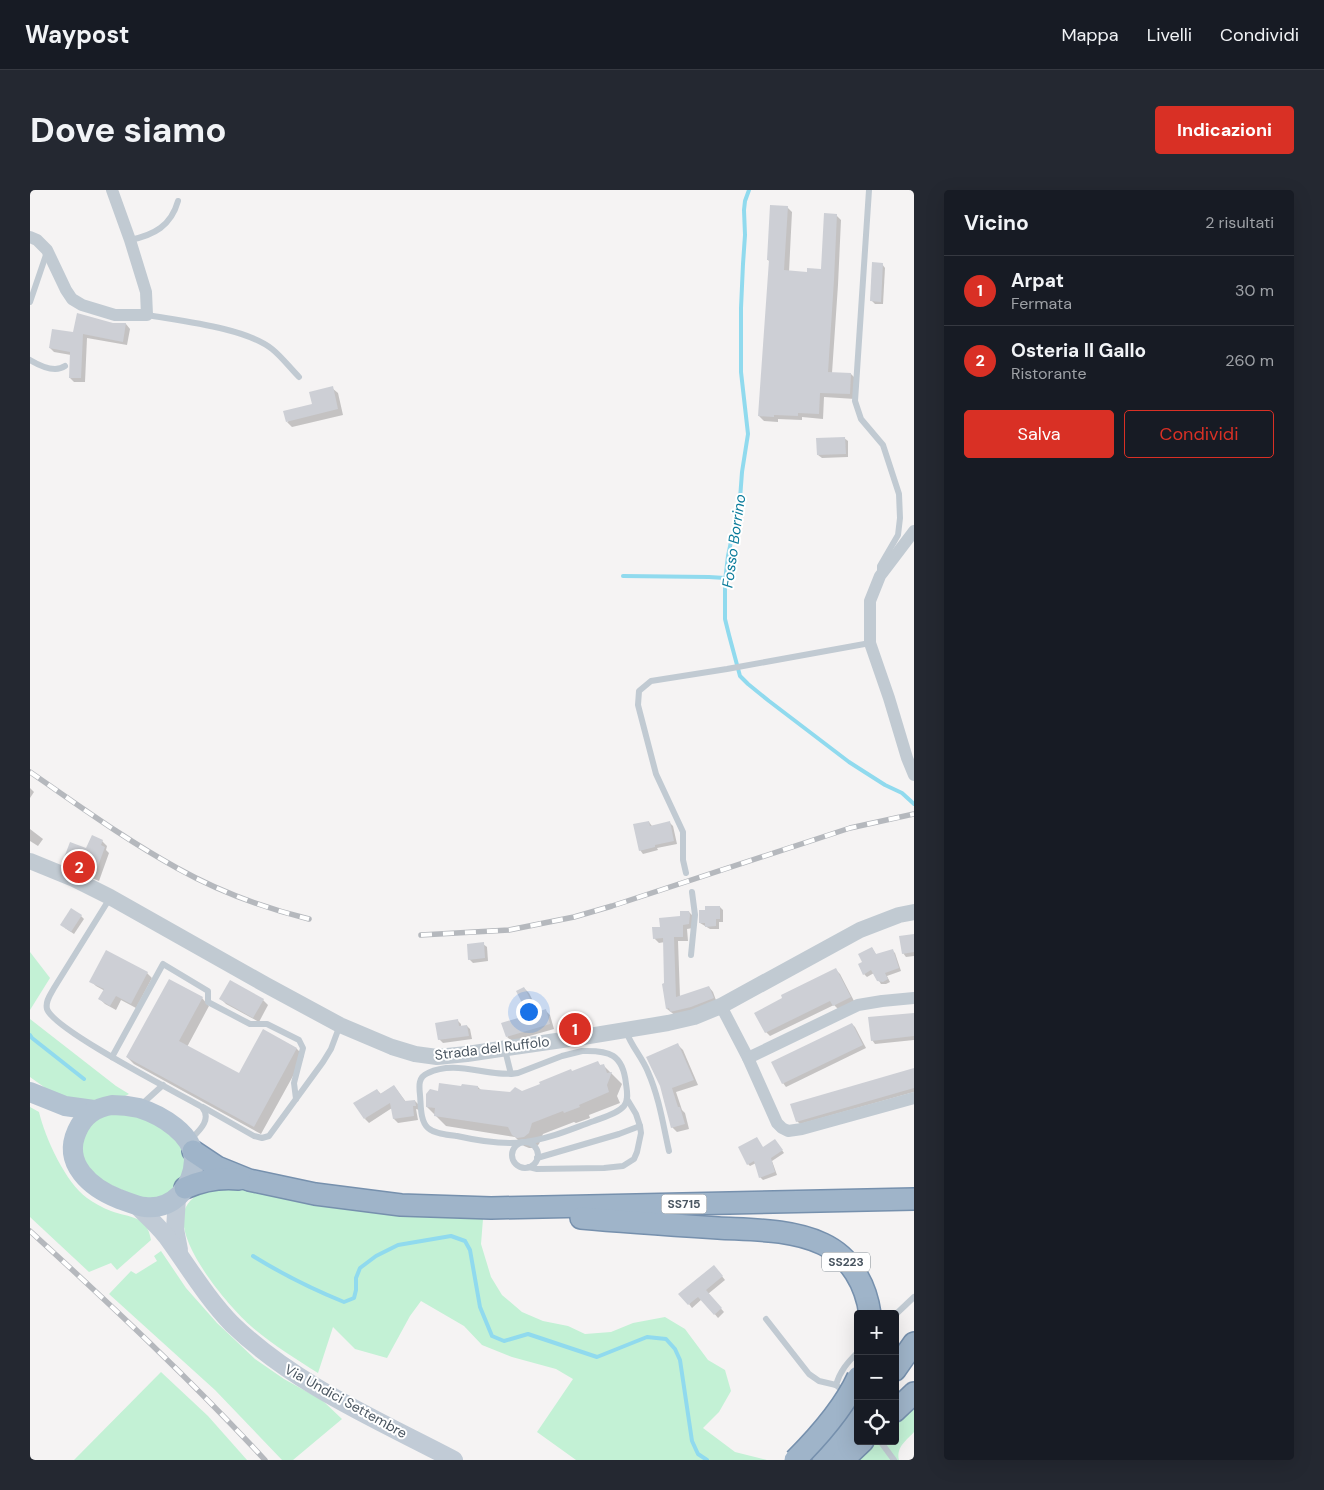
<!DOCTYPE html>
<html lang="it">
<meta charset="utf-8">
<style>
:root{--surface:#171b24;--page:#242831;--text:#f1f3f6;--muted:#9ea1a6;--line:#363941;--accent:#d93025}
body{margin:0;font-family:"DM Sans",sans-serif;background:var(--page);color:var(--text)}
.controls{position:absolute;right:15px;bottom:15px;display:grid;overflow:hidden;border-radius:5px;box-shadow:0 5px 20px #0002}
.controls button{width:45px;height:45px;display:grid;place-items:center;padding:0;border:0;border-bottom:1px solid var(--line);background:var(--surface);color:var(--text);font:25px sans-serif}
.you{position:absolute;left:498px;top:821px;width:18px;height:18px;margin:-12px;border:4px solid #fff;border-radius:50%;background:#1a73e8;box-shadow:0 0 0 8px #1a73e833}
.badge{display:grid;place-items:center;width:32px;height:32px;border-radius:50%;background:var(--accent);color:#fff;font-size:16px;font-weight:700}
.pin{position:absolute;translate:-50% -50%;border:2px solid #fff;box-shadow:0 1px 5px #0006}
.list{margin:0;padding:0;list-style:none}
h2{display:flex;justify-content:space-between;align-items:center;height:65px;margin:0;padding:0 20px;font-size:21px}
h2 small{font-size:16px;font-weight:400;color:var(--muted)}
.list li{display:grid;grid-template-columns:32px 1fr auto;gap:15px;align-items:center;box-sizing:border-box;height:70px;padding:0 20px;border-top:1px solid var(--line)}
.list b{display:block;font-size:19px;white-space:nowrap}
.list p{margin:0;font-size:16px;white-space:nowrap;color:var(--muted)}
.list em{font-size:16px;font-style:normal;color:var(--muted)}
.actions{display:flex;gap:10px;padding:15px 20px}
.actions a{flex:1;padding:11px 0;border:1px solid var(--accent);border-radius:5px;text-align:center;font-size:18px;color:var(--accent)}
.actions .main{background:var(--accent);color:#fff}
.icon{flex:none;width:28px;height:28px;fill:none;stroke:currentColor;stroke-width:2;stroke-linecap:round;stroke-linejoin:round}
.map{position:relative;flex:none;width:884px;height:1270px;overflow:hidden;border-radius:5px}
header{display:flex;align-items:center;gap:30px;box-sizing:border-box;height:70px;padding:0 25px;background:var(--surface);border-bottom:1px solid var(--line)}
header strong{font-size:24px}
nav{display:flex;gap:28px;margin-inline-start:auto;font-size:18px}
.intro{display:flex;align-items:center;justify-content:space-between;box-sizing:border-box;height:120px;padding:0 30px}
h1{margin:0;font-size:35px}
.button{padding:12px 22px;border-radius:5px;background:var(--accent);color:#fff;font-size:18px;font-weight:700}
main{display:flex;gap:30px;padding:0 30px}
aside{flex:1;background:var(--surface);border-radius:5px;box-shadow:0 5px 20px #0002}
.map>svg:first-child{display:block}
</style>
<header>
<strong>Waypost</strong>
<nav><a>Mappa</a><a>Livelli</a><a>Condividi</a></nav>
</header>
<div class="intro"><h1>Dove siamo</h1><a class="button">Indicazioni</a></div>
<main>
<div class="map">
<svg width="884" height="1270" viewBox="0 0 884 1270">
<rect width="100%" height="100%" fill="#f5f3f3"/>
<!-- green -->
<g fill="#c3f1d5">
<polygon points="0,762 20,788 0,820"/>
<polygon points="0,829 86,896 99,904 93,907 45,912 21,902 0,887"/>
<path d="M0,917L9,922C15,948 36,993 57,1008C64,1013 73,1018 81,1021C100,1028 117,1025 121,1050L87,1080L81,1073L59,1082L0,1027Z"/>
<polygon points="100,923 128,934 152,957 155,977 148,997 131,1008 111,1008 69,990 52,968 52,948 61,934 74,925"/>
<path d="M178,998H206L303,1018L377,1026L453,1029L451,1054L461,1087L472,1105L492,1122L513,1131L538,1136L555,1144L581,1142L603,1133L635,1127L655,1139L678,1170L695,1180L701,1201L689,1222L673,1238L705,1262L737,1270H546L507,1242L543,1189L526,1179L482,1167L452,1155L434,1136L391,1111L380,1126L357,1168L325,1159L303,1137L288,1183C266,1169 243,1155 222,1137C199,1117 146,1055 154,1022C157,1010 169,1003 178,998Z"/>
<polygon points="131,1061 156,1098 187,1133 204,1149 225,1169 254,1189 292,1210 312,1229 263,1270 252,1270 185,1200 79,1104 101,1081 106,1084 127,1071 124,1066"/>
<polygon points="131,1182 178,1226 217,1270 44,1270"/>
<path d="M884,1213V1242C876,1251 866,1257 869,1270H825L844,1251H865V1231Z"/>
</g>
<!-- shadow -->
<g fill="#0003">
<polygon points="757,17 762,22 759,82 778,83 792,81 806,25 811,30 808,95 802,183 821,184 826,189 825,209 794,207 793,229 772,227 772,230 748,229 748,232 734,231 729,226 740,72 738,70"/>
<polygon points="852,74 855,78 853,114 845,114 842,111"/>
<polygon points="83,134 96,134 100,139 97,155 57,148 55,192 44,192 40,188 41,165 24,162 20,158 44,144"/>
<polygon points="302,198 308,203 313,225 262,237 257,232 283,215"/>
<polygon points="814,248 818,251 818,267 792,268 788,265"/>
<polygon points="0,598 4,602 0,608"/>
<polygon points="619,632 622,636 640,633 643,636 647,654 627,658 628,660 613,664 610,660"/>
<polygon points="0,639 13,649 8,656 0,651"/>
<polygon points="72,651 77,656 76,660 79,663 69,691 38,678 34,673"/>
<polygon points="690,717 693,720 693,732 689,732 689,739 680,739 670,733"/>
<polygon points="659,722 664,727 663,738 657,739 658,751 648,751 650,807 679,797 683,802 687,813 646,826 637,819 635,752 629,753 624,748 631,738"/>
<polygon points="51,726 54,729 44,744 35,738"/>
<polygon points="884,745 884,766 876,767 873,763"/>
<polygon points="453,754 457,757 458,771 443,773 439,769"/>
<polygon points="842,758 847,766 862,760 865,763 871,781 857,786 860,792 856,794 851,794 844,783 837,787 834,784 834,773"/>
<polygon points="806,780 810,784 824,811 808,819 804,815 740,846 736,842"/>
<polygon points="117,783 122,788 106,818 91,810 86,820 75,814 70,809 75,801 66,796 61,791"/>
<polygon points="494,798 499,803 509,823 515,820 520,825 524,839 482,851 477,847 499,825"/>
<polygon points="172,808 179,816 157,857 209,885 234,841 267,859 274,866 231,944 104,874 97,867"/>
<polygon points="191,809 233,810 238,815 229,832 196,814"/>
<polygon points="884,824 884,850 845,854 842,850"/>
<polygon points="427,830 431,834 431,837 437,836 440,839 442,849 413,853 409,849"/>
<polygon points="822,834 825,837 836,858 756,897 753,893"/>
<polygon points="648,855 653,860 668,895 646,902 652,920 655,923 659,939 647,942 642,937 631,896"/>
<polygon points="568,873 571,876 574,876 592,894 587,906 590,913 559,925 560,928 546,933 544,932 513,944 509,954 505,958 499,958 494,956 485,947 416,936 397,917 409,902 431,898 448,897 451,900 480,903 492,902"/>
<polygon points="884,879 884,902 770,934 767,931"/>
<polygon points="364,896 376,912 385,911 389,915 389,920 386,919 388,930 368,933 364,929 362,918 339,933 335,929 347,900 351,904"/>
<polygon points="727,949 733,958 747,953 754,963 742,971 747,985 733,990 730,987 726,973 720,976 718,974"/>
<polygon points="687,1080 695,1090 678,1104 694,1122 688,1128 672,1109 662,1118 659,1114"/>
</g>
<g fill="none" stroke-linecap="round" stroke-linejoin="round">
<!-- stream -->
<g stroke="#90daee" stroke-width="4">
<polyline points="719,0 715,11 714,20 715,45 713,74 711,118 711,182 718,244 712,282 710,309 698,366 695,391 695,429 699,445 710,486 718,494 739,511 819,572 855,595 872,603 884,614"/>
<polyline points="593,386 679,387 695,388"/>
<polyline points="0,845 2,848 54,889"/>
<path d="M223,1066C252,1084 282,1099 314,1112L324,1108L326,1100V1088L330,1078L346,1066L368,1055L421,1046L435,1051L440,1060L450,1117L462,1146L474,1151L498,1144L567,1167L617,1147L636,1149L645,1159L650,1170L662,1251L668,1264L677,1270"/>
</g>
</g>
<!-- building -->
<g fill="#cdcfd5">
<polygon points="740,15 758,16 754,80 777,82 777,78 791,79 794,23 807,24 804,90 798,182 821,183 820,204 790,203 789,224 768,223 768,226 744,225 744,227 728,226 739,70 737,70"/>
<polygon points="842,72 853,73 851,112 840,111"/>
<polygon points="47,123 83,133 96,133 93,152 53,144 51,188 39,188 40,162 19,158 22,139 43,142"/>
<polygon points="303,196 308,219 256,232 253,221 282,214 279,202"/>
<polygon points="815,247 816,264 787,265 786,248"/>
<polygon points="619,631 620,636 640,631 644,651 625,655 625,657 609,661 603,634"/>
<polygon points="62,645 73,650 71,655 75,657 64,687 32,673 40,652 56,658"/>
<polygon points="675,716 690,716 690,729 686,729 686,736 675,737 675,733 669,733 669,720 675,720"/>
<polygon points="41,718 52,725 41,742 30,735"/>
<polygon points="650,721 659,721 660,725 659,734 653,735 653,747 644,747 646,807 679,796 684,808 661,817 640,822 639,818 636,819 632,794 634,793 633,748 623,749 622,737 630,737 629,728 650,726"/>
<polygon points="884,744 884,762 872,764 869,746"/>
<polygon points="454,752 455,768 438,770 437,754"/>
<polygon points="842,757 846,764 863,759 869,778 855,783 858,789 853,792 847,791 841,780 833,785 828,774 832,772 828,764"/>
<polygon points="76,760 118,782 101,814 86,806 80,816 68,809 74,799 59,792"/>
<polygon points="806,778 821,807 803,816 800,811 735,843 724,823 752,808 751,805"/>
<polygon points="139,789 173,807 149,851 209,883 233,839 267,858 224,937 96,867"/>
<polygon points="200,790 234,809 223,828 189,809"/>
<polygon points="494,797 507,822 516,819 520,834 476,847 471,833 498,825 486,801"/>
<polygon points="884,823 884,846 841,851 838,827"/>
<polygon points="428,829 429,836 437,835 439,846 408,850 405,833"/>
<polygon points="822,833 833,855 752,894 741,872"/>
<polygon points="648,853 664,890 642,898 648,917 650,917 655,934 641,938 630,896 616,867"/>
<polygon points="568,871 570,875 574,874 577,883 582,882 577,895 579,902 549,915 550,917 534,923 533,921 502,933 499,943 494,947 487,948 482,945 478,937 404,926 405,918 396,917 396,904 400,899 408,901 409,893 431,896 432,894 448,896 448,899 480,902 485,897 492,901 510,894 509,892 541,879 542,881"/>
<polygon points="884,878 884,898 766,932 760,914"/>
<polygon points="364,895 375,911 385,910 386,916 383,916 384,926 363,929 360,913 334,929 323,913 347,899 350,904"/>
<polygon points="727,947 733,957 745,949 753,960 741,968 745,982 729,988 724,971 717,975 708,957"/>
<polygon points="684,1075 693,1086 676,1100 692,1118 684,1125 668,1107 658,1115 648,1104"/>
</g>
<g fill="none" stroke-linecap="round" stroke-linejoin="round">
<!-- trunk casing -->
<g stroke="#7690ad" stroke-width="24">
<g id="trunk">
<polyline points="163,961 187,977 219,990 285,1004 371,1015 461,1018 884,1009"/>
<path d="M155,998C173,990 189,987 209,989"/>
<path d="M551,1028C596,1032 642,1035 688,1038C722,1040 761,1039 793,1054C821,1067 836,1095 840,1124"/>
<polyline points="865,1180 884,1153"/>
<polyline points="865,1221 884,1203"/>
<polyline points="793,1270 828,1227"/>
<polyline points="813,1270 833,1251"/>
</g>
</g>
<!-- service -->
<g stroke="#c1cad2" stroke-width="6">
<polyline points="839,0 825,211 831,229 853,255 869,304 870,328 868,345 850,376 850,380"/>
<path d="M100,50C124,45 141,36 148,11"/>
<polyline points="0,112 17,62"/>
<path d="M117,125C151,131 216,138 242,159C252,167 260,178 269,187"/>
<path d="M0,170C10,176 25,183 35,176"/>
<polyline points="656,683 653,670 653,642 626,584 608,515 609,501 621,491 697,479 840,453"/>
<path d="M80,708L24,798C21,804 15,811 17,819C24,840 146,902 172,917C182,929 170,940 161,949"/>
<polyline points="661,765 665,725 662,702"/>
<path d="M596,841C601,856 612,867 618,882C629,907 633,934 639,961"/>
<polyline points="475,860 481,884"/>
<path d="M552,861C579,860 593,864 596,894C597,901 599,910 594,916C587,924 574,927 564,931C541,939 519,949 495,952C473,955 449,951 427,946C418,945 405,944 398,938C390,931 391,915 390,905C389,896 388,887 398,883C427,869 458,888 488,883L532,866Z"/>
<polyline points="82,867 133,774 178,801 178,812 220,834 237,834 269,850 273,858 264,893 266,909"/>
<polyline points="597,909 606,924 610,936"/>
<polyline points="112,914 133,895"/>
<polyline points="173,917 224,946 232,948 239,946 293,872 301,859 310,835"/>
<circle cx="495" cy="965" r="13"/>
<polyline points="499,977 507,979 574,978 593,976 604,969 607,962 611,943 610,936 589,944 507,968"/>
<polyline points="865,1125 884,1107"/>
<polyline points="736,1129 779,1184 789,1191 806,1195 828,1214"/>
<path d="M806,1195C810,1181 817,1173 828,1162"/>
<polyline points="850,1251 864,1270"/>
</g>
<!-- minor -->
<g stroke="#c1cad2" stroke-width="12">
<polyline points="0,47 7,50 17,60 36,100 42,109 52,115 85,125 117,125 116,102 100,50 82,0"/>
<polyline points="884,341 850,386 840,411 840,453 859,508 877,568 884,585"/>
<polyline points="691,816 718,868 747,933 752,938 758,941 772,939 884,908"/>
<polyline points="718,868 828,815 852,811 884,808"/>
</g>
<!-- tertiary -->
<polyline stroke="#c1cad2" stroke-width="16" points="0,671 44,689 80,707 236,795 310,835 362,857 385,864 407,867 437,864 553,847 638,833 664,827 691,816 830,740 869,725 884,722"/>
<!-- secondary -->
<g stroke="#c1cbd6" stroke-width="18">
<polyline points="147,1008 145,1039 149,1060"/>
<path d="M107,1016C117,1026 127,1035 136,1046C158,1076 176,1107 202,1134C265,1195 348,1230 424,1270"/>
</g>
<!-- primary -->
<g stroke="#b3c2d1" stroke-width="20">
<polyline points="0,902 35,916 64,920"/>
<path d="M82,915C91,915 100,916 109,918C131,925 164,944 164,970C163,997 143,1020 115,1017C106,1016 98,1012 89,1009C61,998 32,974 47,941C54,925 65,918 82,915Z"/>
</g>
<!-- trunk -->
<use href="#trunk" stroke="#9fb4c9" stroke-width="21"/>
<!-- rail casing -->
<g stroke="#b5b8bd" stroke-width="5.5">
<g id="rail">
<path d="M0,582C48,615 96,650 147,678C188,701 234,718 279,729"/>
<polyline points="391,745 479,740 544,727 582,716 820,638 884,624"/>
<path d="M0,1041C81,1115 161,1190 235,1270"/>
</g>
</g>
<!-- rail -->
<use href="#rail" stroke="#fff" stroke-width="4" stroke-dasharray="11" stroke-linecap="butt"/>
<!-- trunk-bridge casing -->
<g stroke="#7690ad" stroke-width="24" stroke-linecap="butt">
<path id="trunk-bridge" d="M765,1270C789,1246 814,1218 828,1187"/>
</g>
<!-- trunk-bridge -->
<use href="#trunk-bridge" stroke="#9fb4c9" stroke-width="21"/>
</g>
<g text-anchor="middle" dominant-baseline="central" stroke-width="4" stroke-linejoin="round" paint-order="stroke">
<!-- shield labels -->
<g fill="#fff" stroke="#808990" stroke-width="1">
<rect x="631.5" y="1004.5" width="45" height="19" rx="4"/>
<rect x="792" y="1062.5" width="48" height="19" rx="4"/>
</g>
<g font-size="12" font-weight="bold" fill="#4a5661">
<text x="654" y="1014">SS715</text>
<text x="816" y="1072">SS223</text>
</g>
<!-- street labels -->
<g font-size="14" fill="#4a5661" stroke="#fff">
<text transform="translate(462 858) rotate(-7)">Strada del Ruffolo</text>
<text transform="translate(316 1211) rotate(29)">Via Undici Settembre</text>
</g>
<!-- water labels -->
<g font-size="15" font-style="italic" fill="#0c7c9b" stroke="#fff">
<text transform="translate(704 351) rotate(-82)">Fosso Borrino</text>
</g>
</g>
</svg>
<div class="controls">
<button>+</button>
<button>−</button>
<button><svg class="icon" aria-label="locate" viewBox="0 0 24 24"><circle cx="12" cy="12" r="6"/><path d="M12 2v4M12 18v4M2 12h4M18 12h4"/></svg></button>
</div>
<div class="you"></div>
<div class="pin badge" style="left:545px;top:839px">1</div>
<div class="pin badge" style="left:49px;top:677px">2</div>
</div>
<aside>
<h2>Vicino<small>2 risultati</small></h2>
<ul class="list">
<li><span class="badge">1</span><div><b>Arpat</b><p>Fermata</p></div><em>30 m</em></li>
<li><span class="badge">2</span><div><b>Osteria Il Gallo</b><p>Ristorante</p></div><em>260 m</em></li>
</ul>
<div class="actions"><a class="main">Salva</a><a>Condividi</a></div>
</aside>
</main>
